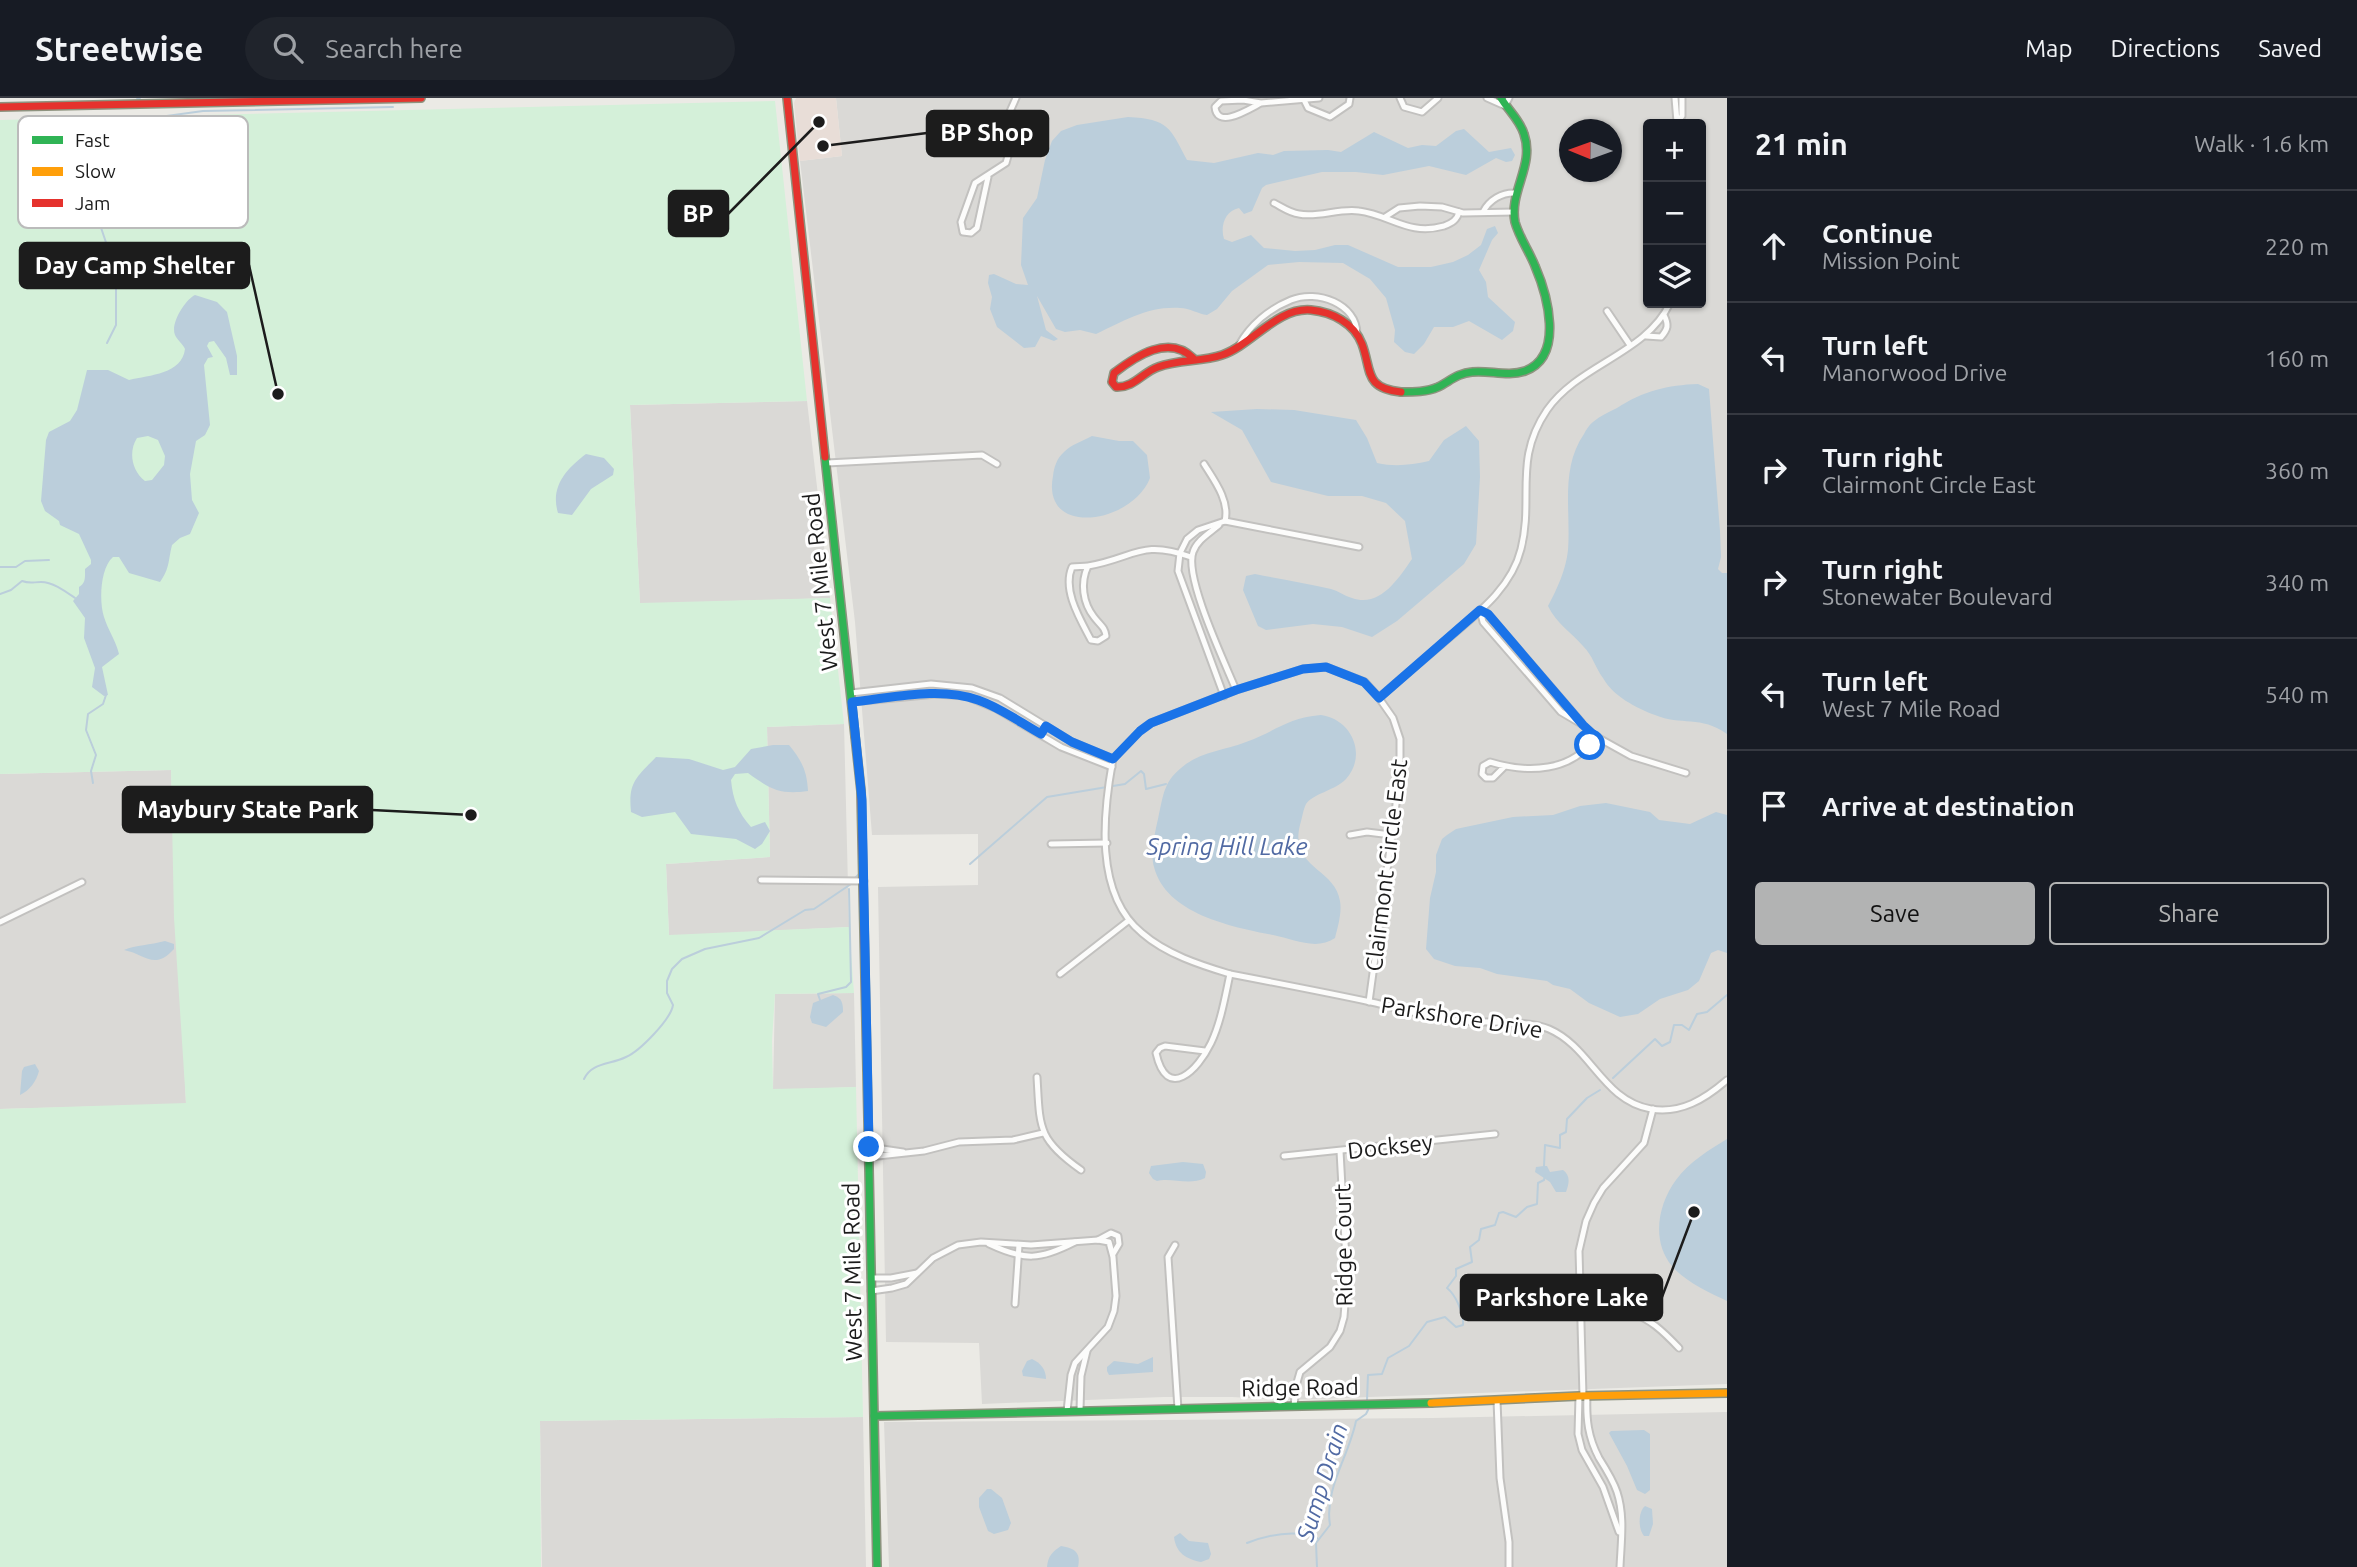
<!DOCTYPE html>
<meta charset="utf-8">
<style>
:root{--surface:#171b24;--page:#20242c;--text:#f1f3f6;--muted:#9ea1a6;--line:#363941;--accent:#b2b3b3}
body{margin:0;font-family:Ubuntu,sans-serif;background:var(--page);color:var(--text)}
.controls{position:absolute;right:21px;top:21px;display:grid;overflow:hidden;border-radius:7px;box-shadow:0 2px 5px #0004}
.controls button{width:63px;height:63px;display:grid;place-items:center;padding:0;border:0;border-bottom:2px solid var(--line);background:var(--surface);color:var(--text);font:35px sans-serif}
.compass{position:absolute;left:1559px;top:21px;width:63px;height:63px;border-radius:50%;background:var(--surface);box-shadow:0 2px 5px #0004;rotate:271deg}
.stop{position:absolute;width:21px;height:21px;margin:-16px;border:5px solid #1a73e8;border-radius:50%;background:#fff}
.stop.end{background:#1a73e8;border-color:#fff;box-shadow:0 2px 7px #0008}
.list{margin:0;padding:0;list-style:none}
h2{display:flex;justify-content:space-between;align-items:center;height:91px;margin:0;padding:0 28px;font-size:30px}
h2 small{font-size:23px;font-weight:400;color:var(--muted)}
.list li{display:grid;grid-template-columns:46px 1fr auto;gap:21px;align-items:center;box-sizing:border-box;height:112px;padding:0 28px;border-top:2px solid var(--line)}
.list b{display:block;font-size:26px;white-space:nowrap}
.list p{margin:0;font-size:23px;white-space:nowrap;color:var(--muted)}
.list em{font-size:23px;font-style:normal;color:var(--muted)}
.actions{display:flex;gap:14px;padding:21px 28px}
.actions a{flex:1;padding:16px 0;border:2px solid var(--accent);border-radius:7px;text-align:center;font-size:24px;color:var(--accent)}
.actions .main{background:var(--accent);color:#111}
.icon{flex:none;width:38px;height:38px;fill:none;stroke:currentColor;stroke-width:2;stroke-linecap:round;stroke-linejoin:round}
.map{position:relative;flex:none;width:1727px;height:1469px;overflow:hidden}
header{display:flex;align-items:center;gap:42px;box-sizing:border-box;height:98px;padding:0 35px;background:var(--surface);border-bottom:2px solid var(--line)}
header strong{font-size:33px}
nav{display:flex;gap:38px;margin-inline-start:auto;font-size:24px}
.search{width:490px;height:63px;background:var(--page);display:flex;align-items:center;gap:18px;box-sizing:border-box;padding:0 24px;border-radius:38px;color:var(--muted);font-size:26px}
main{display:flex}
aside{flex:1;background:var(--surface)}
.map>svg:first-child{display:block}
</style>
<header>
<strong>Streetwise</strong>
<div class="search"><svg class="icon" aria-label="search" viewBox="0 0 24 24"><circle cx="10" cy="10" r="6"/><path d="M15 15l6 6"/></svg>Search here</div>
<nav><a>Map</a><a>Directions</a><a>Saved</a></nav>
</header>
<main>
<div class="map">
<svg width="1727" height="1469" viewBox="0 0 1727 1469">
<rect width="100%" height="100%" fill="#ebeae5"/>
<!-- residential -->
<g fill="#dad9d6" fill-rule="evenodd">
<path d="M836,0H1727V1286L1288,1302L1232,1299H1164L982,1306L979,1245L886,1244L878,789L978,787V736L872,737L855,524L800,63L842,58ZM1648,26H1701V205H1648ZM1570,32H1612V74H1570Z"/>
<polygon points="807,303 830,500 640,506 630,307"/>
<polygon points="844,626 849,829 669,838 666,766 770,759 767,629"/>
<polygon points="171,672 186,1006 0,1011 0,676"/>
<polygon points="854,895 856,989 773,992 775,896"/>
<polygon points="1727,1314 1727,1469 889,1469 884,1324 1433,1320"/>
<polygon points="863,1319 866,1469 542,1469 540,1323"/>
</g>
<!-- commercial -->
<polygon fill="#e8ddd7" points="796,0 836,0 842,58 800,63 794,5"/>
<!-- park -->
<polygon fill="#d4f0d9" points="775,3 807,303 630,307 640,505 830,500 844,626 767,629 770,759 666,766 669,837 849,829 854,895 775,896 772,943 773,991 856,989 863,1319 540,1323 541,1469 0,1469 0,1011 186,1005 174,820 171,672 0,676 0,22"/>
<!-- water -->
<g fill="#bbcedb" fill-rule="evenodd">
<path d="M1128,19C1169,21 1170,30 1187,62L1214,65L1258,55L1273,57L1284,53L1328,52L1341,54L1374,34L1408,50L1422,47L1436,48L1456,33L1464,31L1489,54L1511,50L1515,57L1512,63L1506,64L1496,60L1466,77L1429,68L1383,77L1356,74H1322L1266,87L1262,90L1252,113L1244,116L1239,110C1225,113 1220,128 1224,141L1232,144L1251,137L1264,150L1295,153L1315,152L1335,147H1348L1398,169H1431L1453,164L1468,157L1481,147L1487,131L1495,128L1498,135L1492,142L1479,172L1486,184L1488,199L1515,224L1513,233L1502,242L1469,223L1453,229H1434L1424,246L1414,256L1405,254L1394,244L1395,232L1386,200L1370,181L1343,165L1299,164L1268,167L1232,193L1217,211L1207,217C1198,216 1190,210 1180,210C1148,208 1124,223 1096,236L1080,232L1065,234L1056,231L1037,198L1046,232L1058,241L1054,243L1041,238L1035,249L1024,250L997,229L990,211L992,199L988,185L989,177L994,176L1016,186L1028,187L1021,167L1023,120L1037,100L1045,62L1052,43L1061,33L1077,27Z"/>
<path d="M195,197L217,204L227,214L237,258V277H230L226,260L214,243L209,244L207,248L213,259L208,260L204,267L210,327L205,337L196,343L190,376L192,402L199,415L190,436L180,440L172,447C168,463 170,470 160,484L129,475L119,459H113C100,470 99,504 104,519C108,532 116,543 119,556L102,569L108,597L104,598L92,589L95,570L84,540L85,520L73,503L79,496V489C86,485 85,479 85,471L91,466V462L79,436L60,427L59,423L45,413L41,403L46,342L49,334L70,323L77,312L87,272H108L129,282C150,277 182,276 185,251C183,246 177,242 175,237C170,225 186,201 195,197ZM148,338L158,342L165,358L164,367L152,382L145,383C132,373 128,354 137,340Z"/>
<path d="M1698,286L1709,291L1720,433L1721,459L1718,471L1722,475H1727V636C1701,617 1681,628 1655,617C1636,610 1613,598 1603,580C1595,569 1593,558 1583,548C1571,534 1556,525 1548,508C1557,491 1566,472 1568,452C1571,413 1560,371 1584,336C1586,332 1589,327 1593,324C1600,318 1609,314 1617,310C1643,293 1668,287 1698,286Z"/>
<path d="M1257,311L1294,312L1356,322L1367,340L1377,365C1395,369 1411,367 1429,363L1444,342L1466,328L1479,343L1480,379L1476,446L1464,466L1397,523L1372,539L1342,529L1313,526L1266,532L1258,528L1243,492L1246,478L1255,476C1280,481 1306,485 1331,491C1339,493 1344,498 1352,500C1380,510 1398,481 1412,461L1405,423L1386,405L1362,398H1328L1271,384L1242,332L1211,314Z"/>
<path d="M1092,338L1119,343H1133L1147,357L1150,380C1132,426 1041,440 1053,378C1054,369 1057,360 1064,354C1072,346 1083,343 1092,338Z"/>
<path d="M586,356L604,360L614,371L613,377L591,391L572,417L558,415C550,389 566,371 586,356Z"/>
<path d="M1321,617C1351,621 1368,656 1346,681C1336,692 1312,696 1306,706C1303,712 1302,721 1300,727C1289,770 1335,770 1340,803C1342,815 1338,828 1335,840C1316,853 1294,841 1273,837C1232,829 1166,816 1154,769C1150,756 1155,734 1158,721C1164,695 1163,683 1186,666C1204,653 1226,652 1246,644C1276,633 1287,620 1321,617Z"/>
<path d="M773,647H789C802,663 807,673 808,693C780,697 770,691 748,675L735,676L731,682C733,702 738,714 751,729L765,724L770,733L762,746L755,751L736,741L691,736L675,714L642,719L631,714C628,684 636,680 656,659L689,661L723,672L735,669L751,651Z"/>
<polygon points="1606,705 1650,714 1659,722 1690,726 1716,714 1727,717 1727,855 1718,852 1711,855 1699,883 1688,892 1660,901 1638,916 1620,919 1589,905 1570,891 1553,887 1547,883 1497,876 1480,870 1455,868 1434,861 1426,851 1430,800 1436,774 1436,757 1442,741 1447,737 1456,731 1513,719 1553,717 1580,708"/>
<path d="M165,843L174,846V851C154,873 145,856 124,852C136,847 150,847 165,843Z"/>
<path d="M833,897C842,900 843,905 843,914L826,929L812,925L810,919L813,905Z"/>
<path d="M35,966L39,973C36,984 30,992 20,997L22,973L24,969Z"/>
<path d="M1727,1041V1203C1710,1195 1684,1183 1672,1168C1651,1143 1658,1106 1676,1082C1689,1064 1709,1052 1727,1041Z"/>
<path d="M1183,1064L1203,1066L1206,1074L1205,1080C1189,1088 1171,1079 1157,1083L1153,1081L1149,1075L1151,1068Z"/>
<path d="M1544,1068H1547L1550,1074L1563,1072C1571,1078 1569,1086 1566,1094H1556L1550,1084L1535,1074L1536,1069Z"/>
<polygon points="1153,1259 1153,1274 1109,1277 1107,1273 1107,1269 1114,1263 1138,1266"/>
<path d="M1032,1261C1041,1265 1046,1272 1046,1281L1023,1278L1022,1273L1027,1263Z"/>
<polygon points="1644,1332 1650,1336 1650,1392 1645,1396 1637,1392 1627,1368 1609,1335 1611,1333"/>
<polygon points="987,1391 991,1391 1002,1400 1011,1425 1008,1432 994,1436 988,1433 979,1409 979,1400"/>
<path d="M1645,1408L1652,1411L1653,1426L1649,1438H1644C1638,1431 1638,1414 1645,1408Z"/>
<path d="M1180,1435L1189,1443L1208,1445L1211,1456L1209,1461L1201,1464C1186,1461 1176,1455 1174,1439Z"/>
<path d="M1061,1448C1075,1450 1081,1455 1078,1469H1047C1048,1458 1052,1454 1061,1448Z"/>
</g>
<g fill="none" stroke-linecap="round" stroke-linejoin="round">
<!-- stream -->
<g stroke="#bbcedb" stroke-width="2">
<polyline points="137,0 140,0"/>
<polyline points="107,245 116,227 116,174 93,106 111,69 138,40 152,20 203,13 393,9"/>
<polyline points="0,469 16,469 25,463 49,462"/>
<path d="M0,496L11,492L22,483C30,486 33,484 41,484C53,484 65,493 75,500"/>
<polyline points="93,685 91,673 96,657 86,632 88,616 103,606 106,597"/>
<polyline points="970,766 1047,699 1125,686 1141,673 1144,676 1146,691 1166,686"/>
<polyline points="854,781 859,776"/>
<polyline points="820,902 818,896 846,889 851,884 849,791"/>
<polyline points="1613,980 1655,941 1662,948 1670,944 1674,927 1682,927 1689,932 1697,916 1707,914 1727,897"/>
<path d="M584,981C592,964 610,967 626,959C640,953 671,921 673,907L667,895V883L672,871L682,861L705,851L759,840L805,812L814,811L851,786"/>
<polyline points="1544,1068 1545,1047 1560,1050 1560,1037 1566,1034 1567,1021 1587,1000 1600,992"/>
<path d="M1367,1302L1368,1277L1382,1276L1388,1260L1409,1248L1427,1224L1445,1219L1456,1229L1463,1227C1464,1216 1456,1197 1447,1190L1456,1178V1171L1472,1164L1470,1149L1479,1142L1481,1131L1495,1127L1499,1115L1503,1114L1516,1119L1527,1109L1537,1106L1538,1085L1544,1082L1545,1077"/>
<path d="M1247,1445C1268,1437 1295,1431 1317,1440"/>
<path d="M1317,1469L1316,1445L1330,1427C1324,1391 1349,1358 1356,1323L1366,1316L1368,1312"/>
</g>
<!-- street casing -->
<g stroke="#c2c1bf" stroke-width="9">
<g id="street">
<polyline points="1400,0 1404,9 1422,14 1438,0"/>
<polyline points="1487,0 1505,8 1509,0"/>
<polyline points="1675,0 1677,24 1682,18 1682,0"/>
<polyline points="1304,2 1308,10 1330,19 1349,6 1350,0"/>
<path d="M1261,5C1249,11 1217,32 1215,9L1221,3L1243,2L1261,5L1319,0"/>
<polyline points="988,79 977,130 971,135 963,134 961,124 975,85 1006,65 1008,58 1003,29 1016,0"/>
<path d="M1274,105C1282,109 1290,115 1299,116C1318,120 1339,110 1359,113C1391,117 1408,138 1444,128C1452,125 1457,122 1459,114"/>
<path d="M1483,114C1489,102 1502,94 1516,95"/>
<polyline points="1385,119 1399,110 1420,108 1442,109 1463,115 1514,114"/>
<polyline points="1607,213 1630,247"/>
<path d="M1646,238L1661,239C1668,231 1669,227 1664,217"/>
<path d="M1239,247C1250,227 1269,211 1291,202C1317,191 1357,206 1357,236"/>
<polyline points="827,365 982,357 997,366"/>
<path d="M1204,366C1214,382 1230,403 1225,423"/>
<path d="M1219,427C1210,435 1197,442 1193,454C1184,479 1225,565 1236,592"/>
<path d="M1088,468C1080,485 1083,505 1094,519C1100,527 1105,529 1106,538L1098,543L1091,542C1080,521 1062,492 1072,469C1077,468 1083,469 1088,468C1135,460 1140,441 1191,459"/>
<polyline points="1480,512 1483,524 1561,614 1583,627 1595,638 1631,658 1686,675"/>
<polyline points="1480,512 1488,516 1581,624"/>
<polyline points="851,595 931,586 972,590 1000,600 1072,644 1113,661"/>
<polyline points="1224,598 1178,473 1180,455 1187,441 1198,432 1225,423 1359,449"/>
<path d="M1379,600C1400,581 1422,563 1444,544C1474,518 1511,492 1521,451C1534,400 1513,362 1547,312C1579,266 1646,256 1670,205"/>
<polyline points="852,604 936,596 966,598 995,610 1061,649 1112,669"/>
<path d="M1113,661C1103,715 1094,796 1142,835C1166,856 1200,867 1230,876C1277,885 1324,894 1371,904C1398,910 1426,919 1454,922C1480,926 1525,921 1549,931C1591,949 1603,1003 1651,1011C1681,1016 1705,1001 1727,982"/>
<polyline points="1113,661 1140,633 1151,625 1236,592 1303,571 1326,569 1365,584 1379,600 1393,620 1400,641 1400,659 1397,699 1369,904"/>
<path d="M1504,669L1493,680H1486L1482,676L1483,668L1490,664C1526,675 1574,675 1595,638"/>
<polyline points="1350,737 1367,734 1391,737"/>
<polyline points="1051,746 1107,745"/>
<polyline points="761,782 864,783"/>
<polyline points="0,824 82,784"/>
<polyline points="1060,876 1128,823"/>
<path d="M1205,953L1165,948L1160,950L1156,955C1167,1004 1198,972 1211,945C1221,924 1225,899 1230,876"/>
<path d="M1037,979C1040,1029 1037,1041 1081,1072"/>
<polyline points="869,1049 903,1054"/>
<polyline points="1284,1058 1495,1036"/>
<polyline points="869,1059 924,1053 959,1044 1013,1042 1043,1035"/>
<polyline points="1098,1142 1111,1135 1118,1138 1119,1146 1113,1156"/>
<path d="M989,1146C1025,1163 1040,1162 1075,1144"/>
<polyline points="1175,1147 1168,1159 1178,1311"/>
<polyline points="871,1180 891,1180 917,1175"/>
<polyline points="871,1193 892,1190 906,1186 933,1160 958,1147 981,1144 1031,1147 1098,1142 1109,1144 1113,1159 1116,1198 1114,1213 1108,1229 1075,1265 1071,1277 1067,1313"/>
<polyline points="1015,1206 1019,1147"/>
<path d="M1580,1214C1632,1212 1642,1211 1679,1250"/>
<polyline points="1579,1298 1578,1336 1582,1352 1603,1389 1619,1434"/>
<polyline points="1583,1298 1579,1153 1586,1123 1594,1105 1603,1090 1644,1045 1653,1011"/>
<path d="M1587,1298C1586,1321 1588,1339 1599,1360C1606,1371 1613,1382 1617,1394C1625,1418 1621,1444 1620,1469"/>
<polyline points="1497,1302 1500,1380 1509,1444 1509,1469"/>
<polyline points="1294,1308 1296,1288 1300,1274 1330,1249 1340,1233 1344,1219 1347,1180 1340,1053"/>
<polyline points="1080,1312 1081,1278 1087,1253"/>
</g>
</g>
<!-- fast casing -->
<g stroke="#8e937f" stroke-width="10">
<g id="fast">
<path d="M1401,294C1414,294 1427,294 1438,289C1450,283 1458,275 1472,274C1489,272 1508,279 1525,273C1565,258 1547,196 1535,168C1529,153 1519,139 1515,124C1509,93 1535,67 1524,36C1520,22 1508,12 1501,0"/>
<polyline points="825,359 855,638"/>
<polyline points="867,971 877,1469"/>
<polyline points="874,1318 1431,1305"/>
</g>
</g>
<!-- slow casing -->
<g stroke="#8e937f" stroke-width="10">
<polyline id="slow" points="1431,1305 1579,1298 1727,1295"/>
</g>
<!-- jam casing -->
<g stroke="#8e937f" stroke-width="10">
<g id="jam">
<polyline points="787,0 825,359"/>
<polyline points="0,9 421,0"/>
<path d="M1193,260C1169,236 1136,258 1114,275L1112,284L1116,289C1134,290 1143,274 1158,269C1179,261 1201,264 1222,257C1252,247 1277,209 1311,212C1332,214 1354,225 1362,246C1372,273 1364,290 1401,294"/>
<polyline points="855,638 861,693 867,971"/>
</g>
</g>
<!-- street -->
<use href="#street" stroke="#fcfcfb" stroke-width="5"/>
<!-- fast -->
<use href="#fast" stroke="#30b455" stroke-width="7"/>
<!-- slow -->
<use href="#slow" stroke="#ff9f0a" stroke-width="7"/>
<!-- jam -->
<use href="#jam" stroke="#e5322d" stroke-width="7"/>
</g>
<g fill="none" stroke-linecap="round" stroke-linejoin="round">
<!-- route -->
<path stroke="#1a73e8" stroke-width="9" d="M869,1049L862,702L852,604C892,600 939,588 978,602C1001,610 1021,625 1041,636L1046,628L1072,644L1113,661L1140,633L1151,625L1236,592L1303,571L1326,569L1364,584L1379,600L1480,512L1488,516L1583,627L1595,638L1590,647"/>
</g>
<g text-anchor="middle" dominant-baseline="central" stroke-width="6" stroke-linejoin="round" paint-order="stroke">
<!-- street labels -->
<g font-size="23" fill="#1c1c1c" stroke="#fff">
<text transform="translate(820 484) rotate(-96)">West 7 Mile Road</text>
<text transform="translate(1386 767) rotate(-83)">Clairmont Circle East</text>
<text transform="translate(1462 919) rotate(9)">Parkshore Drive</text>
<text transform="translate(1390 1048) rotate(-6)">Docksey</text>
<text transform="translate(1343 1147) rotate(-91)">Ridge Court</text>
<text transform="translate(852 1174) rotate(-91)">West 7 Mile Road</text>
<text transform="translate(1300 1289) rotate(-1)">Ridge Road</text>
</g>
<!-- water labels -->
<g font-size="24" font-style="italic" fill="#516aa3" stroke="#fff">
<text x="1227" y="748">Spring Hill Lake</text>
<text transform="translate(1322 1384) rotate(-73)">Sump Drain</text>
</g>
</g>
<!-- legend -->
<rect x="18" y="18" width="230" height="112" rx="10" fill="#fff" stroke="#bbb" stroke-width="2"/>
<rect x="32" y="38" width="31" height="8" fill="#30b455"/>
<rect x="32" y="69" width="31" height="9" fill="#ff9f0a"/>
<rect x="32" y="101" width="31" height="8" fill="#e5322d"/>
<g font-size="19" fill="#1c1c1c">
<text x="75" y="49">Fast</text>
<text x="75" y="80">Slow</text>
<text x="75" y="112">Jam</text>
</g>
<!-- callouts -->
<path fill="none" stroke="#1c1c1c" stroke-width="2.5" d="M823 48L927 35M819 24L728 116M278 296L249 167M471 717L372 712M1694 1114L1662 1199"/>
<g fill="#1c1c1c" stroke="#fff" stroke-width="2.5">
<circle cx="823" cy="48" r="7"/>
<circle cx="819" cy="24" r="7"/>
<circle cx="278" cy="296" r="7"/>
<circle cx="471" cy="717" r="7"/>
<circle cx="1694" cy="1114" r="7"/>
</g>
<g fill="#1c1c1c" stroke="#1c1c1c" stroke-width="2.5">
<rect x="927" y="13" width="121" height="45" rx="7"/>
<rect x="669" y="93" width="59" height="45" rx="7"/>
<rect x="20" y="145" width="229" height="45" rx="7"/>
<rect x="123" y="689" width="249" height="45" rx="7"/>
<rect x="1461" y="1177" width="201" height="45" rx="7"/>
</g>
<g font-size="24" text-anchor="middle" font-weight="bold" fill="#fff">
<text x="987" y="43">BP Shop</text>
<text x="698" y="124">BP</text>
<text x="135" y="176">Day Camp Shelter</text>
<text x="248" y="720">Maybury State Park</text>
<text x="1562" y="1208">Parkshore Lake</text>
</g>
</svg>
<div class="controls">
<button>+</button>
<button>−</button>
<button><svg class="icon" aria-label="layers" viewBox="0 0 24 24"><path d="M12 4l9 5-9 5-9-5zM3 14l9 5 9-5"/></svg></button>
</div>
<svg class="compass" viewBox="-18 -18 36 36"><path d="M0-13l5 13h-10z" fill="#e53935"/><path d="M0 13l5-13h-10z" fill="#9ea1a6"/></svg>
<div class="stop" style="left:1590px;top:647px"></div>
<div class="stop end" style="left:869px;top:1049px"></div>
</div>
<aside>
<h2>21 min<small>Walk · 1.6 km</small></h2>
<ul class="list">
<li><svg class="icon" aria-label="ahead" viewBox="0 0 24 24"><path d="M12 20V5M6 11l6-6 6 6"/></svg><div><b>Continue</b><p>Mission Point</p></div><em>220 m</em></li>
<li><svg class="icon" aria-label="left" viewBox="0 0 24 24"><path d="M17 20v-9H6M10 6l-5 5 5 5"/></svg><div><b>Turn left</b><p>Manorwood Drive</p></div><em>160 m</em></li>
<li><svg class="icon" aria-label="right" viewBox="0 0 24 24"><path d="M7 20v-9h11M14 6l5 5-5 5"/></svg><div><b>Turn right</b><p>Clairmont Circle East</p></div><em>360 m</em></li>
<li><svg class="icon" aria-label="right" viewBox="0 0 24 24"><path d="M7 20v-9h11M14 6l5 5-5 5"/></svg><div><b>Turn right</b><p>Stonewater Boulevard</p></div><em>340 m</em></li>
<li><svg class="icon" aria-label="left" viewBox="0 0 24 24"><path d="M17 20v-9H6M10 6l-5 5 5 5"/></svg><div><b>Turn left</b><p>West 7 Mile Road</p></div><em>540 m</em></li>
<li><svg class="icon" aria-label="arrive" viewBox="0 0 24 24"><path d="M6 21V4h12l-3 4 3 4H6"/></svg><div><b>Arrive at destination</b></div></li>
</ul>
<div class="actions"><a class="main">Save</a><a>Share</a></div>
</aside>
</main>
